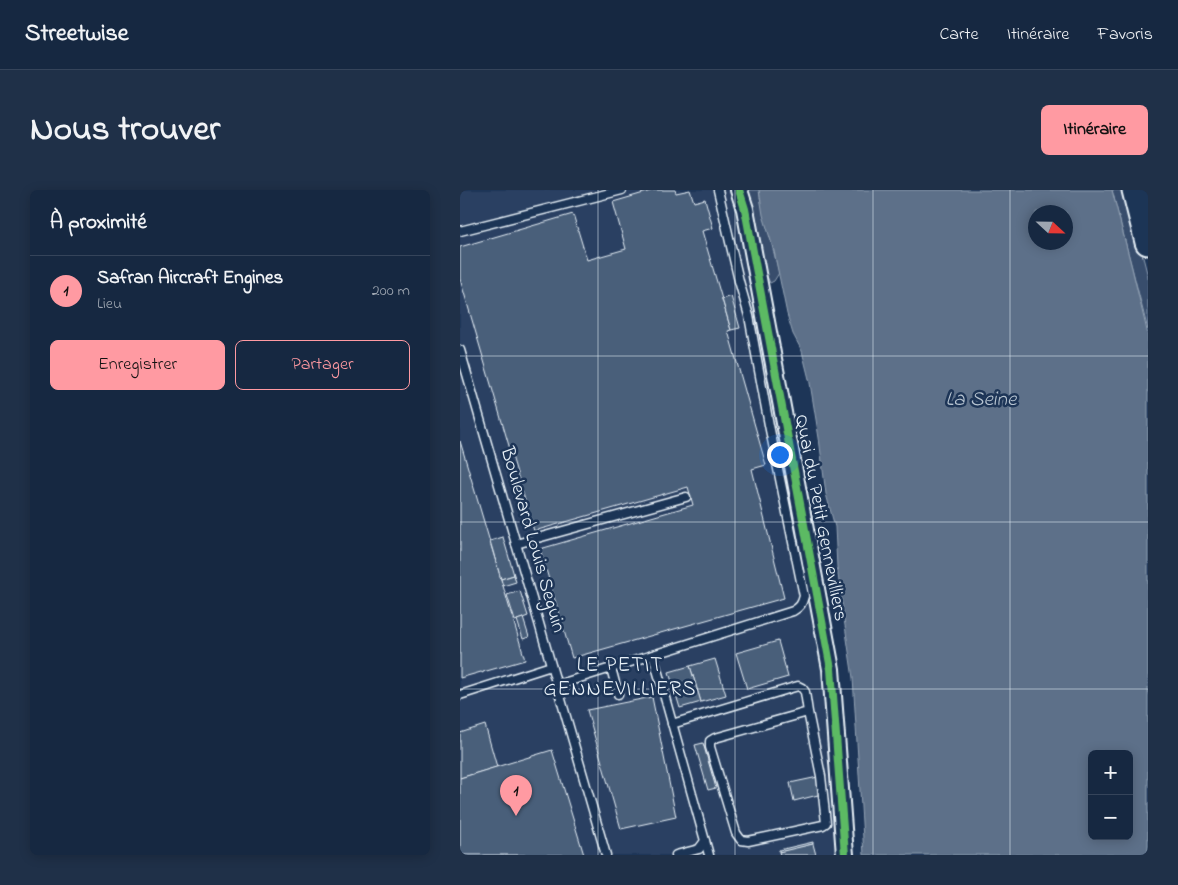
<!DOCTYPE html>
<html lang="fr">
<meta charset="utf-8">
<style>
:root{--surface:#162841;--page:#1f3048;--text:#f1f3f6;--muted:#9ea6b1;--line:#35445a;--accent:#ff9aa2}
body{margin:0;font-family:"Indie Flower",sans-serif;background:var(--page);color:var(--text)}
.controls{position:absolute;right:15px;bottom:15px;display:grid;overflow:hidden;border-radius:8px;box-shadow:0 2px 12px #0003}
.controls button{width:45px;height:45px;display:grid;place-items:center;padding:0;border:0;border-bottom:1px solid var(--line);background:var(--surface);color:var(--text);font:25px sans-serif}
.compass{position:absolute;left:568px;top:15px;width:45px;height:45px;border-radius:50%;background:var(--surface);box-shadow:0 2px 12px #0003;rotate:112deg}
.you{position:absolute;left:319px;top:264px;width:18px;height:18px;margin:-12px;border:4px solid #fff;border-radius:50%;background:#1a73e8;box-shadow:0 0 0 8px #1a73e833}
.badge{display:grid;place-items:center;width:32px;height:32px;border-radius:50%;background:var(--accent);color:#111;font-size:16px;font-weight:700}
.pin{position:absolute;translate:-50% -41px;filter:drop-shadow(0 1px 2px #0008)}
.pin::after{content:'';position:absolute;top:26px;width:18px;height:15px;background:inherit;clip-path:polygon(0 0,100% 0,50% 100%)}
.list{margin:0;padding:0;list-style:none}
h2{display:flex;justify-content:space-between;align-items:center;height:65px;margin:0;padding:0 20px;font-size:21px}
h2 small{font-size:16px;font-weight:400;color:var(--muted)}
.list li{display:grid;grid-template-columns:32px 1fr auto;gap:15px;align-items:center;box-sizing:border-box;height:70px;padding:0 20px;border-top:1px solid var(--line)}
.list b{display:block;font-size:19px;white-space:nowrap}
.list p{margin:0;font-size:16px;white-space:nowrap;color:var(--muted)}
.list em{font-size:16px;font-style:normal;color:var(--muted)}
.actions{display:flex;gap:10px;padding:15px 20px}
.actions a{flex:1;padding:11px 0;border:1px solid var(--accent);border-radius:8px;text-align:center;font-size:18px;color:var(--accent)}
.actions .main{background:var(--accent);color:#111}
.map{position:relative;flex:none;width:688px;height:665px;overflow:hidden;border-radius:8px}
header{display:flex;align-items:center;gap:30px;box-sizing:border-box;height:70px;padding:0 25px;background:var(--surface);border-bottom:1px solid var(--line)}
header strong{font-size:24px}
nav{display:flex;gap:28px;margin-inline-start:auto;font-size:18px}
.intro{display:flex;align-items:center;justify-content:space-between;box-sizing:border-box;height:120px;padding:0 30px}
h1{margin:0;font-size:35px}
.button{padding:12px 22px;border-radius:8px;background:var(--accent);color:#111;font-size:18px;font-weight:700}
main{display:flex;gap:30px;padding:0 30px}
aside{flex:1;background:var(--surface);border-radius:8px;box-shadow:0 2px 12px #0003}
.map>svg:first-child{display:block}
</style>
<header>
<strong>Streetwise</strong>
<nav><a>Carte</a><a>Itinéraire</a><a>Favoris</a></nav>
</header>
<div class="intro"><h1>Nous trouver</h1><a class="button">Itinéraire</a></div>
<main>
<aside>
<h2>À proximité<small></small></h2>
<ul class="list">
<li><span class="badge">1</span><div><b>Safran Aircraft Engines</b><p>Lieu</p></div><em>200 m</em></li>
</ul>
<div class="actions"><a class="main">Enregistrer</a><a>Partager</a></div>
</aside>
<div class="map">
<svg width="688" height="665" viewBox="0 0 688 665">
<rect width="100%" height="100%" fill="#1d3557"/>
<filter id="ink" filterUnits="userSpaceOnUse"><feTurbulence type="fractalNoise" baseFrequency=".02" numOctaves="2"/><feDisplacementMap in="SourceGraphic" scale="10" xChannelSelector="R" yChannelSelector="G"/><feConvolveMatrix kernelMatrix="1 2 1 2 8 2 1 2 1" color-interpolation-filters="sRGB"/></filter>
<g filter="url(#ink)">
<!-- built -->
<polygon fill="#2a4162" points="0,0 271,0 289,78 358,421 364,495 375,665 0,665"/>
<!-- green -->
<g fill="#374d6c" stroke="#909fb2">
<path d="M284,0H299L300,7L319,83L314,91L310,93C296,65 291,31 284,0Z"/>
<polygon points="652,0 666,0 688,87 688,140"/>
</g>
<!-- water -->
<path fill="#5d7089" stroke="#95a4b5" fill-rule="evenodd" d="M299,0H652L672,78L688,145V665H404L393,488L384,429L377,377L375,337L366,304L359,248L350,193L342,161L333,144L327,124L314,61L303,25ZM576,22H606V52H576ZM632,564H669V646H632Z"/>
<!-- building -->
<g fill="#495e7a" stroke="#e8f1f8">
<polygon points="194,0 215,0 216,3 230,0 234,12 245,9 253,38 242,41 271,140 268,141 306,275 292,279 324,408 112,468 80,359 233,315 228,297 74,341 0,89 0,57 113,24 127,70 166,59 153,12"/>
<polygon points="271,106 280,138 271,140 262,109"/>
<polygon points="0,251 65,470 23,482 23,483 21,482 0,488"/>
<polygon points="43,347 54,385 41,389 30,351"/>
<polygon points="54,385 56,392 43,396 41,389"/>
<polygon points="60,401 68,426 55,431 47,405"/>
<polygon points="63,428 69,447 63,449 57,430"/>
<polygon points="318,451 328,487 287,499 276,463"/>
<polygon points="255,469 266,505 241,512 230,476"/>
<polygon points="230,476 241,512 220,518 209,482"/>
<polygon points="192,507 216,627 161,639 127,520"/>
<polygon points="25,535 37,577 0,588 0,543"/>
<polygon points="243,553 256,598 248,600 235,555"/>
<polygon points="92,560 124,665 0,665 0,588"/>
<polygon points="358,587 362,604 334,611 330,593"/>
<polygon points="353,652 353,654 331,660 319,662 319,660"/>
<polygon points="353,654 356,665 320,665 319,662"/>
</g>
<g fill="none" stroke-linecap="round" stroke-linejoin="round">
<!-- lane casing -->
<g stroke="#e8f1f8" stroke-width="11">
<g id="lane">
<polyline points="0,41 162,0"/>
<polyline points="0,160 146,665"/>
<polyline points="56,354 226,307"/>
<polyline points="193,465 249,665"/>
<polyline points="151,478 158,504"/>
<path d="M97,495L333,421C340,417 342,414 344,406L309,235L289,126L279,91L258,0"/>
<polyline points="0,505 91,476"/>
<polyline points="212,534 338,496 342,498 345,502 348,522 361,586 366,633 363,635 288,651 281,650 276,643 250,557 250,551 255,548 348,522"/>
<polyline points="216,665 239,659 245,651"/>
</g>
</g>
<!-- street casing -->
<g stroke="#e8f1f8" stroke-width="20">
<polyline id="street" points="279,0 285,19 371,479 385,665"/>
</g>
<!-- primary casing -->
<g stroke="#e8f1f8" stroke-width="29">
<polyline id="primary" points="675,0 688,52"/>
</g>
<!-- lane -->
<use href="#lane" stroke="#1d3557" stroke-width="8"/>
<!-- street -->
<use href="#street" stroke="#1d3557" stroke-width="16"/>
<!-- primary -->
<use href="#primary" stroke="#1d3557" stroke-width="25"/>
<!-- cycleway casing -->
<g stroke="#1d3557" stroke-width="11">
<polyline id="cycleway" points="279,0 285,19 371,479 385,665"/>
</g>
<!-- cycleway -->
<use href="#cycleway" stroke="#5cba63" stroke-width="8"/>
</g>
</g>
<!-- grid -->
<path fill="none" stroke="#e8f1f8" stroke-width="1" stroke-opacity="0.55" d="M138,0V665M275,0V665M413,0V665M550,0V665M0,166H688M0,332H688M0,499H688"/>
<g text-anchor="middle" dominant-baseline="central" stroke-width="5" stroke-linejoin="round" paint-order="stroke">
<!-- street labels -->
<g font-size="20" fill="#e8f1f8" stroke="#1d3557">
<text transform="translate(360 328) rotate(79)">Quai du Petit Gennevilliers</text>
<text transform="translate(72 350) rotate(74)">Boulevard Louis Seguin</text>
</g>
<!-- water labels -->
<g font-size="21" font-style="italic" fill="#b7c4d1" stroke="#1d3557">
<text x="521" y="210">La Seine</text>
</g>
<!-- neighbourhood labels -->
<g font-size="21" letter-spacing="1" fill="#e8f1f8" stroke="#1d3557">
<text x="160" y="476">LE PETIT<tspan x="160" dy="24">GENNEVILLIERS</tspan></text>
</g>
</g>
</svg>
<div class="controls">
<button>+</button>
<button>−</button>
</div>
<svg class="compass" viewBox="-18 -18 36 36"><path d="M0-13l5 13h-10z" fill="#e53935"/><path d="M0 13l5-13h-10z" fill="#9ea6b1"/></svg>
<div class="you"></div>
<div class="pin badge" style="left:56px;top:626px">1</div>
</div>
</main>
